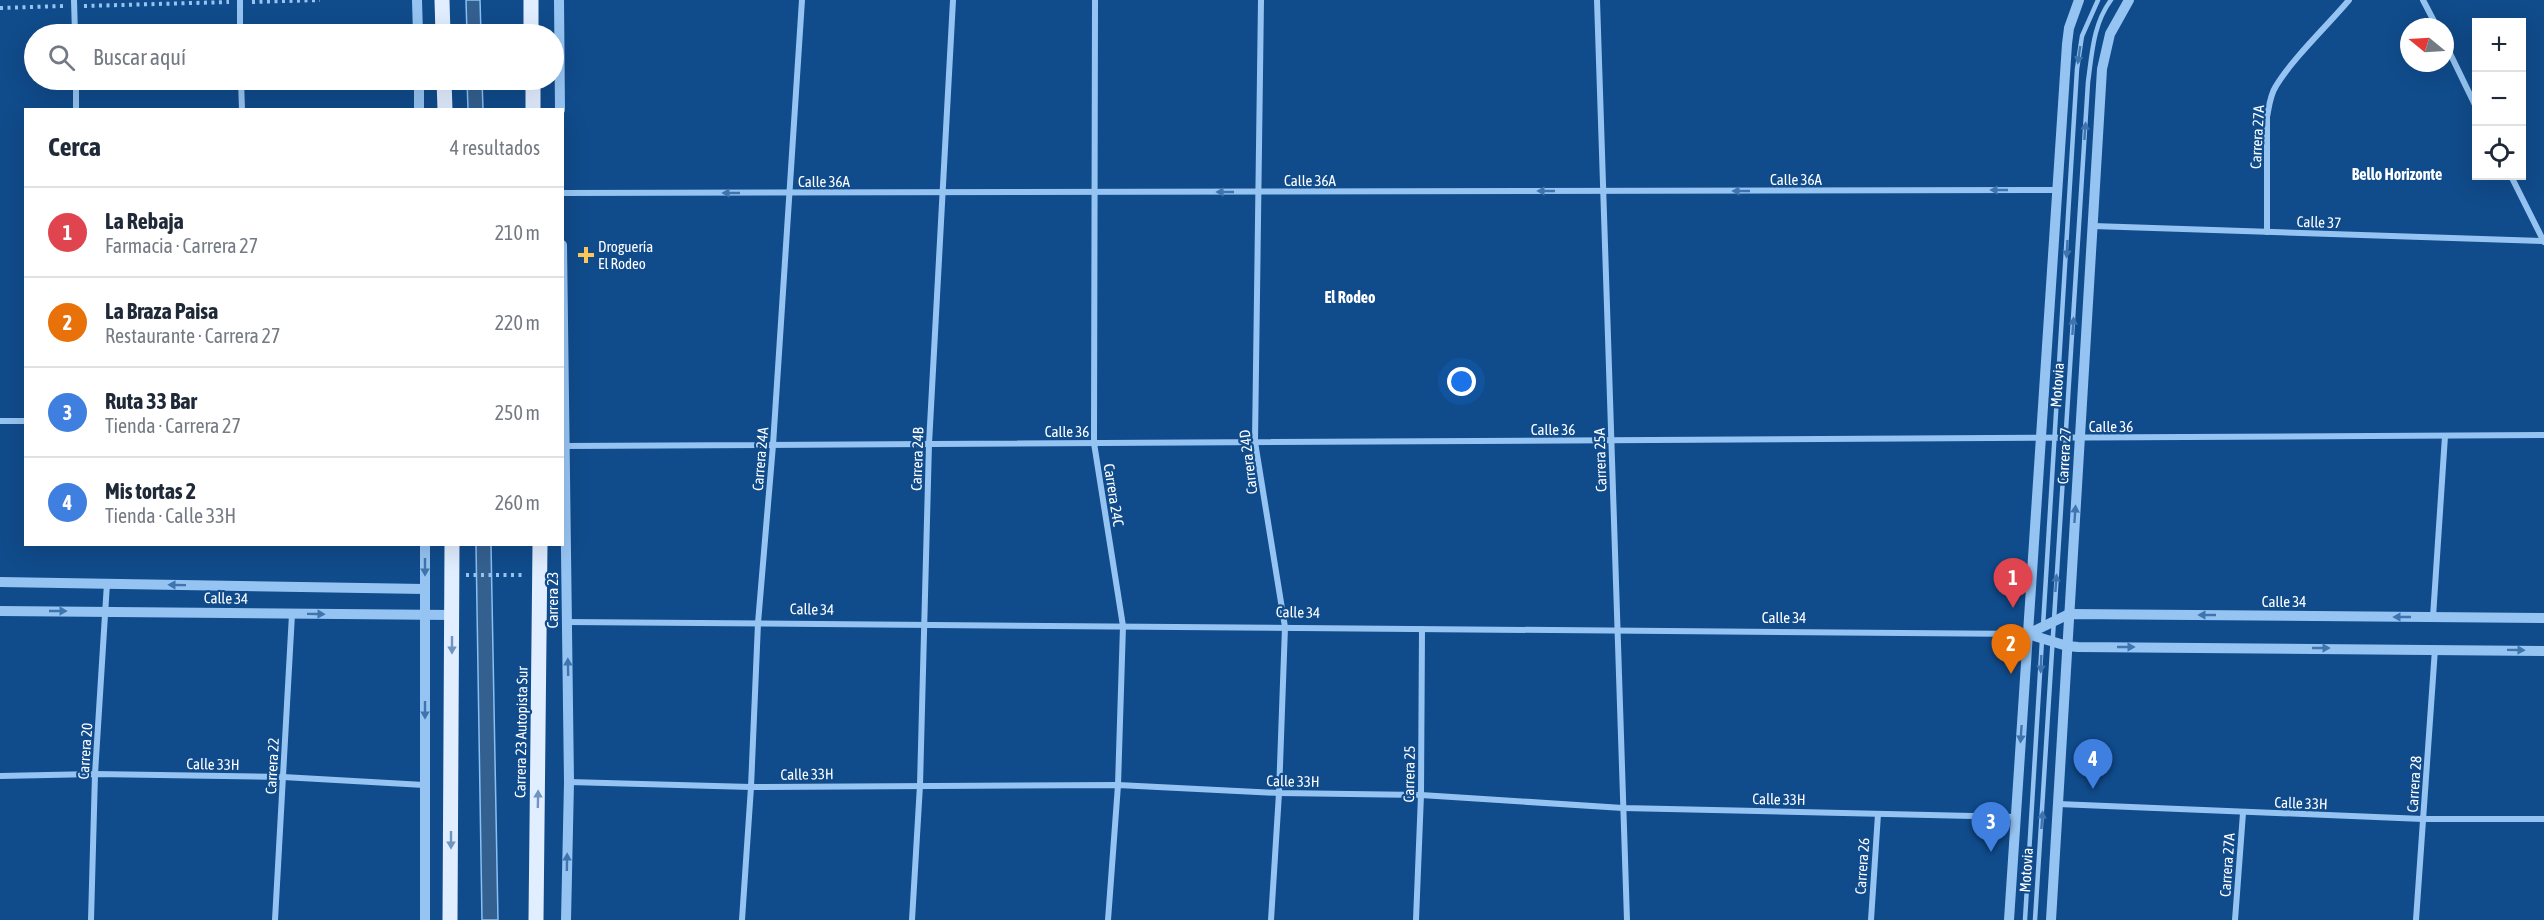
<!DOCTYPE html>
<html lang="es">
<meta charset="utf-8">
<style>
:root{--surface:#fff;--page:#f2f2f3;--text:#1f2937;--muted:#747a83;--line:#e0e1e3;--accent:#847045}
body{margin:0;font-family:"Asap Condensed",sans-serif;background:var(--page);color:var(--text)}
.controls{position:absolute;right:18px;top:18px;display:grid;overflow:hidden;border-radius:0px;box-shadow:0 6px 24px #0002}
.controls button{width:54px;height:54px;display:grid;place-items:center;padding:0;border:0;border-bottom:2px solid var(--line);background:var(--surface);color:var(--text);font:30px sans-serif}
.compass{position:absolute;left:2400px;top:18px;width:54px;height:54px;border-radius:50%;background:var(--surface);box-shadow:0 6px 24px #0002;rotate:288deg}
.you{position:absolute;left:1462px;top:382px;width:21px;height:21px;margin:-15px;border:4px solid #fff;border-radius:50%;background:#1a73e8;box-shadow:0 0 0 9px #1a73e833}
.badge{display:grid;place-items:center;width:39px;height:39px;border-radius:50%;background:var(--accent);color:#fff;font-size:20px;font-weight:700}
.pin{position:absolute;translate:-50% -50px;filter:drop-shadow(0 2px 3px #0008)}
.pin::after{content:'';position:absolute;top:32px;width:21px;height:18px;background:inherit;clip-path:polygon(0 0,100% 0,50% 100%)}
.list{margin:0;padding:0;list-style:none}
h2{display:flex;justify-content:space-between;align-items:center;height:78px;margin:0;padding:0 24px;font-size:26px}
h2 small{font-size:20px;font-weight:400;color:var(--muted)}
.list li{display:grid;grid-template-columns:39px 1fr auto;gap:18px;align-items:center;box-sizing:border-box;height:90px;padding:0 24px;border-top:2px solid var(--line)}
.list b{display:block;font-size:22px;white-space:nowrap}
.list p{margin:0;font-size:20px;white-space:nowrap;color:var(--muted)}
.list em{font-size:20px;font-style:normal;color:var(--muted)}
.icon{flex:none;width:33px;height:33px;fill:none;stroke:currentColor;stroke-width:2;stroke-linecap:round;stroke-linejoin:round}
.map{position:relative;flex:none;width:2544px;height:920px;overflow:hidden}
.search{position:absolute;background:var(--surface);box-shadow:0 6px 24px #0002;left:24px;top:24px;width:540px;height:66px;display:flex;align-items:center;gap:15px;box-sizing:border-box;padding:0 21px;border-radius:33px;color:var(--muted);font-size:22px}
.panel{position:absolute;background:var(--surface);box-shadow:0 6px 24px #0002;left:24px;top:108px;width:540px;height:438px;border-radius:0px}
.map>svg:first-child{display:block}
</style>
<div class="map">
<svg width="2544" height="920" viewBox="0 0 2544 920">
<rect width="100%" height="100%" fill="#104b8b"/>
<!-- water -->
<g fill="#346090" stroke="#87c0f6" stroke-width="1.5">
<polygon points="466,0 480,0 481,34 467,34"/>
<polygon points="467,80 482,80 483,109 468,109"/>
<polygon points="476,545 491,545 498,920 482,920"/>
</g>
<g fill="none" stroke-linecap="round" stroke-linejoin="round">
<!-- path -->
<g stroke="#96c4f2" stroke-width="4" stroke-dasharray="3 4.5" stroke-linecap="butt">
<polyline points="252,2 320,0"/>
<polyline points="84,6 229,2"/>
<polyline points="0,8 64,6"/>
<polyline points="466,575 525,575"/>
</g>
<!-- service -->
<g stroke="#96c4f2" stroke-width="4.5">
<polyline points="2043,626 2077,69 2082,36 2098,0"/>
<polyline points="2025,920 2042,640"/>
<path d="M2035,920L2088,82C2092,54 2093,24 2111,0"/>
</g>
<!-- minor -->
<g stroke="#96c4f2" stroke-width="6">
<polyline points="74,0 75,34"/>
<polyline points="240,0 240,34"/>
<polyline points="1095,0 1094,443 1123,626 1118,785 1108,920"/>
<polyline points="1261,0 1255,442 1285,627 1279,793 1271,920"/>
<polyline points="1597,0 1627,920"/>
<polyline points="2423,0 2437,27"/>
<polyline points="2445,43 2476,107"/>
<polyline points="76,80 76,110"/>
<polyline points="241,80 242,110"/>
<polyline points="2511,176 2544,242"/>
<polyline points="562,193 2057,190"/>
<polyline points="2093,226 2544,241"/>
<path d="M2267,232V117C2269,107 2270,95 2276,86C2292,59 2328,25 2349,0"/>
<polyline points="0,421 26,421"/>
<polyline points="563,446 2544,435"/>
<polyline points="2433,617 2445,436"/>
<polyline points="567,622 2028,634"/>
<polyline points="0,776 95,774 283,777 424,785"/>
<polyline points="569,782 751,787 1118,785 1279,793 1421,795 1623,808 2016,817"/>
<polyline points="2058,804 2423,819 2544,819"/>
<polyline points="91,920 95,774 107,583"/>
<polyline points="275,920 292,614"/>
<polyline points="742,920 751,787 758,623 773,445 802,0"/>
<polyline points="912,920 920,785 929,444 953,0"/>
<polyline points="1416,920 1421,795 1422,629"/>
<polyline points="1871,920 1878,814"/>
<polyline points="2235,920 2243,813"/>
<polyline points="2416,920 2435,649"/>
</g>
<!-- tertiary -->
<g stroke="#96c4f2" stroke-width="10">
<polyline points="417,0 418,34"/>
<polyline points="559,0 560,110"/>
<polyline points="419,80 419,110"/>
<polyline points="562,245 569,782 566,920"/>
<polyline points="425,544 425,920"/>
<polyline points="0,582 425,589"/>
<polyline points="0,611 452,615"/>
<polyline points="2028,634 2069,614 2544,618"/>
<polyline points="2028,634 2067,646 2078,647 2544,651"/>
<polyline points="2009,920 2067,44 2069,28 2079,0"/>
<polyline points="2051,920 2102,69 2110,34 2129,0"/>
</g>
<!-- primary -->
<g stroke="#e1eeff" stroke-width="15">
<polyline points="442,0 443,34"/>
<polyline points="531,0 531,34"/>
<polyline points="444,80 445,110"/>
<polyline points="533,80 533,110"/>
<polyline points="450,920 452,544"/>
<polyline points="536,920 540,544"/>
</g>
</g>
<!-- one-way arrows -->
<defs><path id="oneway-solid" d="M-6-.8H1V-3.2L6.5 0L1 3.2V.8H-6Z" transform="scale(1.5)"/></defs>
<g fill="#3f75af">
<use href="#oneway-solid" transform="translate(2079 55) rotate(98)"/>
<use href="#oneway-solid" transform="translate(2085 131) rotate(-86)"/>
<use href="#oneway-solid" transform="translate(1999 190) rotate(180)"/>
<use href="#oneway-solid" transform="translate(1546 191) rotate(180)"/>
<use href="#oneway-solid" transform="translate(1741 191) rotate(180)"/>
<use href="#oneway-solid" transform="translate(1225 192) rotate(180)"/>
<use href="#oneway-solid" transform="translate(731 193) rotate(180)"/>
<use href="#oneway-solid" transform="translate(2067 249) rotate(93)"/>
<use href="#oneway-solid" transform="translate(2073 326) rotate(-86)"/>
<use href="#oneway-solid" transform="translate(2075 514) rotate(-86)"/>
<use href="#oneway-solid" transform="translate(425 567) rotate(90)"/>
<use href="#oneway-solid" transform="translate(2056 583) rotate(-86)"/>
<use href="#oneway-solid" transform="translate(177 585) rotate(-179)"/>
<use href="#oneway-solid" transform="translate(58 611)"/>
<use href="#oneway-solid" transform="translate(316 614) rotate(1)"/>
<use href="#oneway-solid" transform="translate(2207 615) rotate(-180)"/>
<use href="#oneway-solid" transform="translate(2402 617) rotate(-180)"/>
<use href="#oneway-solid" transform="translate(2126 647)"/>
<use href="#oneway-solid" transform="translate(2321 648)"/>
<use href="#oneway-solid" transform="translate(2516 650) rotate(1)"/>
<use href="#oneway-solid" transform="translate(2041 664) rotate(92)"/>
<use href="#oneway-solid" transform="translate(568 667) rotate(-91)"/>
<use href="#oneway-solid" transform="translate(425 710) rotate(90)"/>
<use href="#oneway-solid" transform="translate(2021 734) rotate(94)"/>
<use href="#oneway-solid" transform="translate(2042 820) rotate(-86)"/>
<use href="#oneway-solid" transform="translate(567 862) rotate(-89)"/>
</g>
<g fill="#6e94bf">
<use href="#oneway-solid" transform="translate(452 645) rotate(90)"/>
<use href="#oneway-solid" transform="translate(538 799) rotate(-89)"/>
<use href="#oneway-solid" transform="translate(451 840) rotate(90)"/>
</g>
<!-- markers -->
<path fill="#ffc757" stroke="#104b8b" stroke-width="2" d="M583 246h6v6h6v6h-6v6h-6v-6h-6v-6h6z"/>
<g text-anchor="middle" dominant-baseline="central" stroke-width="4.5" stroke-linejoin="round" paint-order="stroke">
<!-- street labels -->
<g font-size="15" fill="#fff" stroke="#104b8b">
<text transform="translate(2257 137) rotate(-87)">Carrera 27A</text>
<text x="1796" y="179">Calle 36A</text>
<text x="1310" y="180">Calle 36A</text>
<text x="824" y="181">Calle 36A</text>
<text transform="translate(2319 222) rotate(2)">Calle 37</text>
<text transform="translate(2057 385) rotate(-86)">Motovia</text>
<text x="2111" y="426">Calle 36</text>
<text x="1553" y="429">Calle 36</text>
<text x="1067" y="431">Calle 36</text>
<text transform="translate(2064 456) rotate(-87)">Carrera 27</text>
<text transform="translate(760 459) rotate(-85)">Carrera 24A</text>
<text transform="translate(917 459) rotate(-88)">Carrera 24B</text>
<text transform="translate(1600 460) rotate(-92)">Carrera 25A</text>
<text transform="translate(1248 462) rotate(-97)">Carrera 24D</text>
<text transform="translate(1114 495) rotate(81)">Carrera 24C</text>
<text transform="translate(226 598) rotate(1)">Calle 34</text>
<text transform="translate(552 600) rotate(-90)">Carrera 23</text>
<text x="2284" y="601">Calle 34</text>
<text transform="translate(812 609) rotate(1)">Calle 34</text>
<text transform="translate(1298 612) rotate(1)">Calle 34</text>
<text x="1784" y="617">Calle 34</text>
<text transform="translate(521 732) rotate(-89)">Carrera 23 Autopista Sur</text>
<text transform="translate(85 751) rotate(-86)">Carrera 20</text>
<text transform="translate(213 764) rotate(1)">Calle 33H</text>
<text transform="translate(272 766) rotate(-87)">Carrera 22</text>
<text transform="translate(807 774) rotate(-1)">Calle 33H</text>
<text transform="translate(1409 774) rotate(-89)">Carrera 25</text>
<text transform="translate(1293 781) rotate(1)">Calle 33H</text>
<text transform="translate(2414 784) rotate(-86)">Carrera 28</text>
<text transform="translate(1779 799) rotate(1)">Calle 33H</text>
<text transform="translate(2301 803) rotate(2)">Calle 33H</text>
<text transform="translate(2227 865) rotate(-86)">Carrera 27A</text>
<text transform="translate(1862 866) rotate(-86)">Carrera 26</text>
<text transform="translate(2026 870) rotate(-86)">Motovia</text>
</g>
<!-- poi labels -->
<g font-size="15" fill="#fff" stroke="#104b8b" text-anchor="start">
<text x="598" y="246">Droguería<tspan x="598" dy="17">El Rodeo</tspan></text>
</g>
<!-- neighbourhood labels -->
<g font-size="16" font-weight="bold" fill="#fff" stroke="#104b8b">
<text x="2397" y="174">Bello Horizonte</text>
<text x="1350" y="297">El Rodeo</text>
</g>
</g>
</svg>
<div class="controls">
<button>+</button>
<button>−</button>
<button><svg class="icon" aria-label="locate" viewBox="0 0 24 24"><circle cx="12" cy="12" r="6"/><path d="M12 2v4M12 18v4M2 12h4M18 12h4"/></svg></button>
</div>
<svg class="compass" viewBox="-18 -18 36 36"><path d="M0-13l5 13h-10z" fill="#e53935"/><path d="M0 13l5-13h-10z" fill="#747a83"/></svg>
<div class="you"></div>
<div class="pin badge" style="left:2013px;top:608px;background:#e0444e">1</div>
<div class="pin badge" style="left:2011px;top:674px;background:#e8710a">2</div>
<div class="pin badge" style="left:1991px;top:852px;background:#3f7fe0">3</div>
<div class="pin badge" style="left:2093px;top:789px;background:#3f7fe0">4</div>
<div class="search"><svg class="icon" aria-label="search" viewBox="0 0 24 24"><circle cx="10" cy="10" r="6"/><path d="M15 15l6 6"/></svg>Buscar aquí</div>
<section class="panel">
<h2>Cerca<small>4 resultados</small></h2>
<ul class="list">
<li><span class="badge" style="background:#e0444e">1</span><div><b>La Rebaja</b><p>Farmacia · Carrera 27</p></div><em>210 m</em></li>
<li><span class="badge" style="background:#e8710a">2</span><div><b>La Braza Paisa</b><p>Restaurante · Carrera 27</p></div><em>220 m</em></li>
<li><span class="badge" style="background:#3f7fe0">3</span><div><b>Ruta 33 Bar</b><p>Tienda · Carrera 27</p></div><em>250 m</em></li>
<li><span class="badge" style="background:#3f7fe0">4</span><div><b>Mis tortas 2</b><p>Tienda · Calle 33H</p></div><em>260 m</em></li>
</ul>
</section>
</div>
